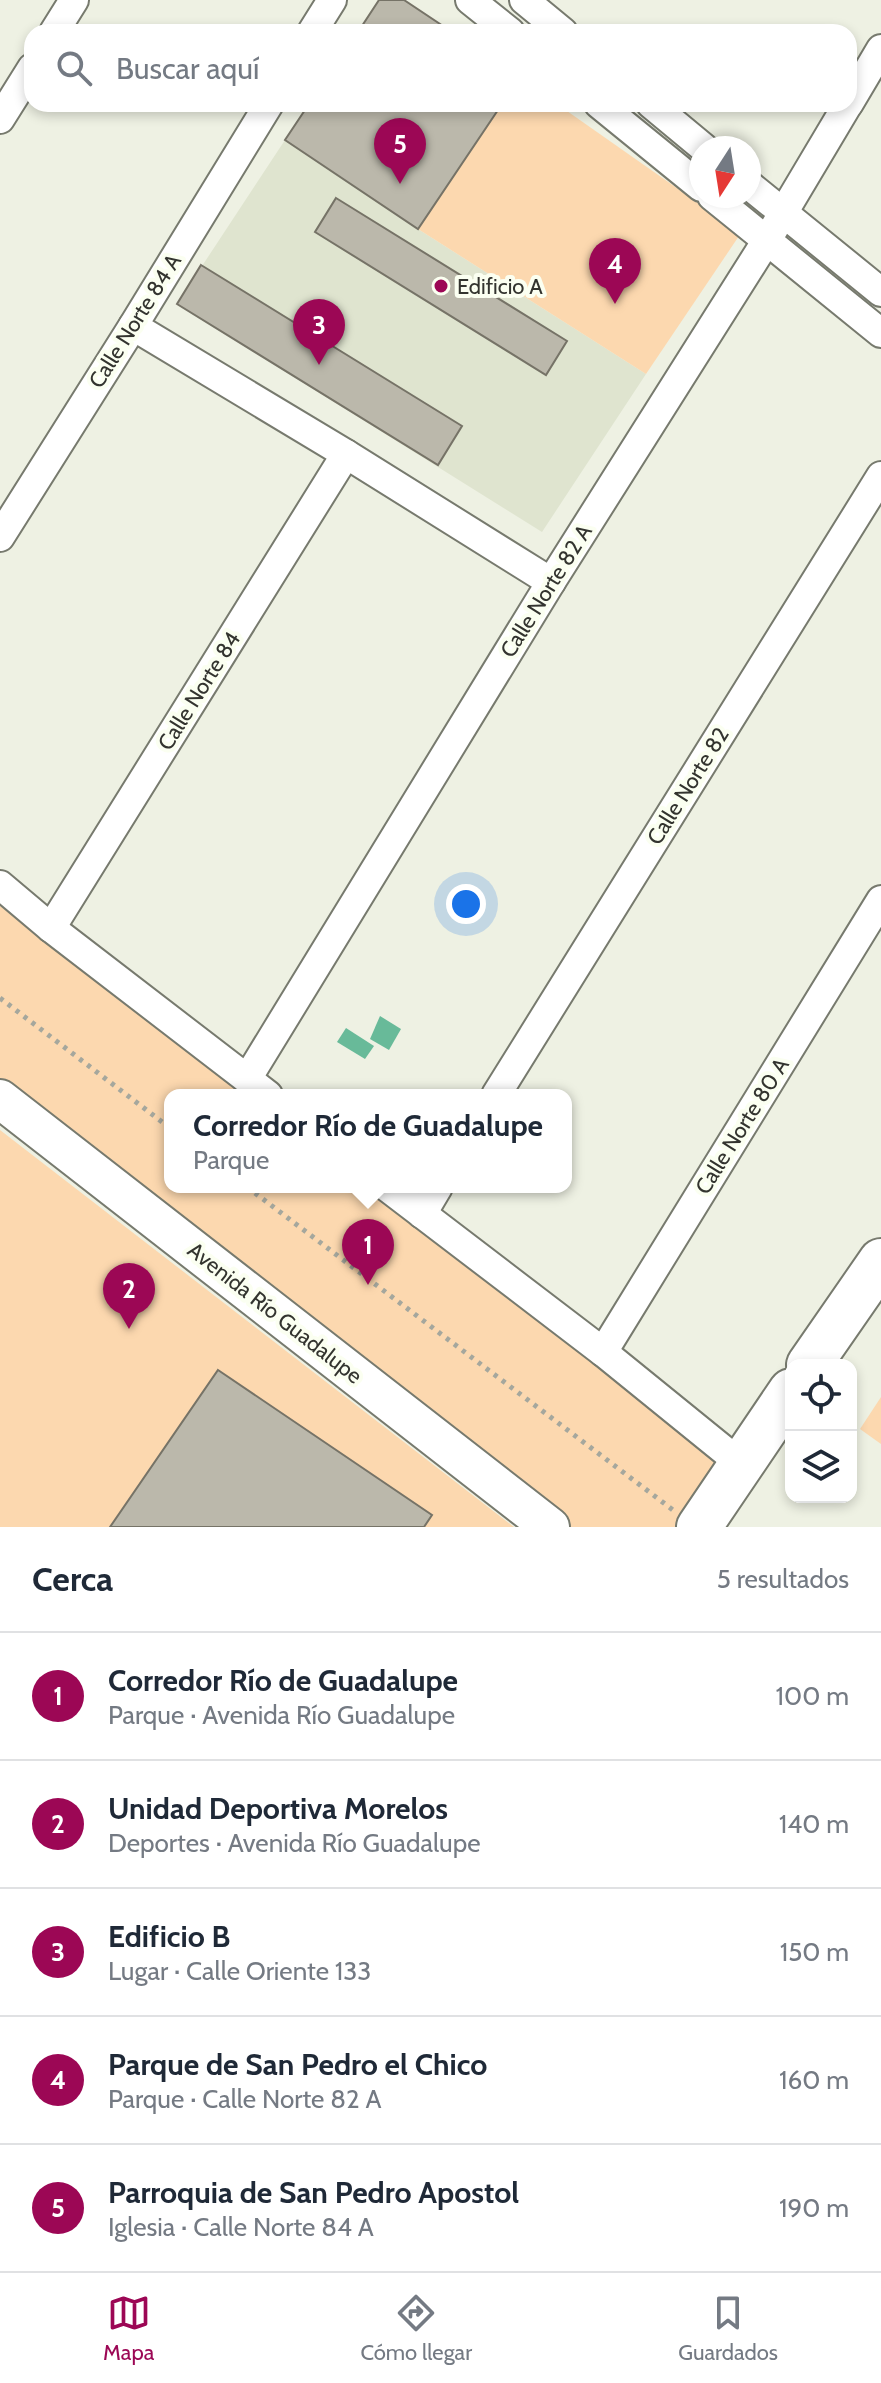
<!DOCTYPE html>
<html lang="es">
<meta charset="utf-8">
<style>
:root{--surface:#fff;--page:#f2f2f3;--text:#1f2937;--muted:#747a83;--line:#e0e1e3;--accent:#9c0755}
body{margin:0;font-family:Cabin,sans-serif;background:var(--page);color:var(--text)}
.controls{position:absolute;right:24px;bottom:24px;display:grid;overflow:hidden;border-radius:16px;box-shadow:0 4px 12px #0003}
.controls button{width:72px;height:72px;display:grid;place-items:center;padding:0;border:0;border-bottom:2px solid var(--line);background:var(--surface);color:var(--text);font:40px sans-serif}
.compass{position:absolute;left:689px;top:136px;width:72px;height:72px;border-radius:50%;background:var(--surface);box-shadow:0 4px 12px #0003;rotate:192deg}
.you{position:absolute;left:466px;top:904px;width:28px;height:28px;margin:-20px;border:6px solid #fff;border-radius:50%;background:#1a73e8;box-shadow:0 0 0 12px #1a73e833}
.badge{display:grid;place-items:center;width:52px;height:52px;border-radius:50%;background:var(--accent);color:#fff;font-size:26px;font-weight:700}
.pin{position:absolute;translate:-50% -66px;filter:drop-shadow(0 2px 4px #0008)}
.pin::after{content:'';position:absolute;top:42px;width:28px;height:24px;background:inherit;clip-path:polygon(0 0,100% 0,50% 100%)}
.popup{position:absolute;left:164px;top:1089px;width:408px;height:104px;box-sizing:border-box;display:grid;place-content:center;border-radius:16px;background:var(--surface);filter:drop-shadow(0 2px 6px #0005);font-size:26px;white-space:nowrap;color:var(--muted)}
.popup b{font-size:30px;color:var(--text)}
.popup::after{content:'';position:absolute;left:50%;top:100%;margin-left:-16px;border:16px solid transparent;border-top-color:var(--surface)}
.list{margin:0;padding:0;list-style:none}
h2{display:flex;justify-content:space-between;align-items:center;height:104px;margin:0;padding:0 32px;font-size:34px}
h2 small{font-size:26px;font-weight:400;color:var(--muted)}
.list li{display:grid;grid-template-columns:52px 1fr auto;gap:24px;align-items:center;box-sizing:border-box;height:128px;padding:0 32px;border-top:2px solid var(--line)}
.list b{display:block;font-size:30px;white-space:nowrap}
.list p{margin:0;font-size:26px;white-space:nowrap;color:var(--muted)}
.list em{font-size:26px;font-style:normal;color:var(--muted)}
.icon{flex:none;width:44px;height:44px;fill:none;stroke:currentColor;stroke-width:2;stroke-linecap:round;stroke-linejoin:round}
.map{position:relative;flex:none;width:881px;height:1527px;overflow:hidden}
.search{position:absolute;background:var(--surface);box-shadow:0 4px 12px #0003;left:24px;right:24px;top:24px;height:88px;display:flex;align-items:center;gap:20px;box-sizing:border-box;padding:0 28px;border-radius:24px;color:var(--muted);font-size:30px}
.sheet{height:744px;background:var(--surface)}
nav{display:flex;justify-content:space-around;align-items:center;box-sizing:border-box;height:112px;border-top:2px solid var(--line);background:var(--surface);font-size:22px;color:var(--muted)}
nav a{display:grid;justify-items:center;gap:4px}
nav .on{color:var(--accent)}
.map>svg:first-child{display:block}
</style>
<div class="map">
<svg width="881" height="1527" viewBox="0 0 881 1527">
<rect width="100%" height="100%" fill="#eef1e3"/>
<!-- built -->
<polygon fill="#dfe4cf" points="285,140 418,229 646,374 542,532 177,304"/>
<!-- green -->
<g fill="#fcd8af">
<polygon points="502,104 557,104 741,233 646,374 418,229"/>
<polygon points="0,906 251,1095 170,1095 170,1187 373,1187 741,1464 699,1527 548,1527 0,1107"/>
<polygon points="0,1130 514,1527 0,1527"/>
<polygon points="881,1397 881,1444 860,1429"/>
</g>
<!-- water -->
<g fill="#68ba99">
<polygon points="380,1016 401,1029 389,1050 370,1039"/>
<polygon points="346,1028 374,1046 365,1059 337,1042"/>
</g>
<!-- building -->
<g fill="#bbb8ab" stroke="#767367" stroke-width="2">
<polygon points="379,0 404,0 452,32 358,32"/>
<polygon points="309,104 502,104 418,229 285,140"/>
<polygon points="336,198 567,341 546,375 315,232"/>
<polygon points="201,265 462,426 438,465 177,304"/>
<polygon points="218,1370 432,1515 424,1527 110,1527"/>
</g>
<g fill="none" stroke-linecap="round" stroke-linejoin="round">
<!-- street casing -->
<g stroke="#777a6e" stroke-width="32">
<g id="street">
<polyline points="470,0 510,32"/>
<polyline points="524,0 563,32"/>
<polyline points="54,32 74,0"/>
<polyline points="312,32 332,0"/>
<polyline points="849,103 881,49"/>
<polyline points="599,104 701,187"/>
<polyline points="651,104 704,148"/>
<polyline points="0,119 32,68"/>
<polyline points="749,185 881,292"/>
<polyline points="712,196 881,333"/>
<polyline points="133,326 346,454 551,582"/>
<polyline points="0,537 133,326 269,104"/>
<polyline points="0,885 51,928 268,1095"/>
<polyline points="51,928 346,454"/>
<polyline points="247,1079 551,582 767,240 848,104"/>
<polyline points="496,1095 881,476"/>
<polyline points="387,1187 603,1352 741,1464"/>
<polyline points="422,1214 438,1187"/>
<polyline points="603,1352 881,900"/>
</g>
</g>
<!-- secondary casing -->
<g stroke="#777a6e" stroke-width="42">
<polyline id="secondary" points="0,1099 550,1527"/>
</g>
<!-- primary casing -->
<g stroke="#777a6e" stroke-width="48">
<g id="primary">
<polyline points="809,1365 881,1261"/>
<polyline points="699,1527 791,1391"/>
</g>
</g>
<!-- path -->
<g stroke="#a5a79d" stroke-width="5" stroke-dasharray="4 6" stroke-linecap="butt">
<polyline points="0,998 170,1128"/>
<polyline points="247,1187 673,1510"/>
</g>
<!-- street -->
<use href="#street" stroke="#fff" stroke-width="28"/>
<!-- secondary -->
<use href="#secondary" stroke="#fff" stroke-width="38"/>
<!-- primary -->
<use href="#primary" stroke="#fff" stroke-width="44"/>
</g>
<!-- markers -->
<circle fill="#9c0755" stroke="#fbfff1" stroke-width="3" cx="441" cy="286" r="8"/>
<g text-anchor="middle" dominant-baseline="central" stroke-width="8" stroke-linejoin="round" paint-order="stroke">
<!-- poi labels -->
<g font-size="22" fill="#33342f" stroke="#fbfff1" text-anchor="start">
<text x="457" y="286">Edificio A</text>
</g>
<!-- street labels -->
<g font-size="22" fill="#33342f" stroke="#fbfff1">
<text transform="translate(135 321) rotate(-58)">Calle Norte 84 A</text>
<text transform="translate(546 591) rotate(-58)">Calle Norte 82 A</text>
<text transform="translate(199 691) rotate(-58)">Calle Norte 84</text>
<text transform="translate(688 786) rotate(-58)">Calle Norte 82</text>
<text transform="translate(742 1126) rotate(-58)">Calle Norte 80 A</text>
<text transform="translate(275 1313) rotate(38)">Avenida Río Guadalupe</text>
</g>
</g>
</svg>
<div class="controls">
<button><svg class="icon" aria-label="locate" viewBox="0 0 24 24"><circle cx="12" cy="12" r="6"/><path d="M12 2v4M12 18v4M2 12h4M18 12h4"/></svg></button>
<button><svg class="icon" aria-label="layers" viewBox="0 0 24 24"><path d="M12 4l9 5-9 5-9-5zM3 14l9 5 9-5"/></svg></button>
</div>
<svg class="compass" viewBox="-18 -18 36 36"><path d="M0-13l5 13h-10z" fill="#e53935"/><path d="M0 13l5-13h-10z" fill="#747a83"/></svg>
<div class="you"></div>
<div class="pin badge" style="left:368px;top:1285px">1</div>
<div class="popup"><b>Corredor Río de Guadalupe</b>Parque</div>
<div class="pin badge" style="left:129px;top:1329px">2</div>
<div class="pin badge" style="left:319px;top:365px">3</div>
<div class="pin badge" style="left:615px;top:304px">4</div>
<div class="pin badge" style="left:400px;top:184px">5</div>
<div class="search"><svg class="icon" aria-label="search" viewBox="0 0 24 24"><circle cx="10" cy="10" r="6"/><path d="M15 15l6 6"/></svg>Buscar aquí</div>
</div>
<section class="sheet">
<h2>Cerca<small>5 resultados</small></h2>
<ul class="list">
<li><span class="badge">1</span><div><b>Corredor Río de Guadalupe</b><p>Parque · Avenida Río Guadalupe</p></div><em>100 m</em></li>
<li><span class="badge">2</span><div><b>Unidad Deportiva Morelos</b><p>Deportes · Avenida Río Guadalupe</p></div><em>140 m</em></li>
<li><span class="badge">3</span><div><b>Edificio B</b><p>Lugar · Calle Oriente 133</p></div><em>150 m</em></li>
<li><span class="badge">4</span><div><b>Parque de San Pedro el Chico</b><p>Parque · Calle Norte 82 A</p></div><em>160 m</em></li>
<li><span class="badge">5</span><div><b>Parroquia de San Pedro Apostol</b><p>Iglesia · Calle Norte 84 A</p></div><em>190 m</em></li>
</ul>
</section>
<nav>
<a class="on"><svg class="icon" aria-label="map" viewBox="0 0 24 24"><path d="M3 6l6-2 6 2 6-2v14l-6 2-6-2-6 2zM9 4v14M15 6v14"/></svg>Mapa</a>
<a><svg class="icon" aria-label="directions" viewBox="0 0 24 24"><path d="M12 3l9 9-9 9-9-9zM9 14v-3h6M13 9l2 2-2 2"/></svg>Cómo llegar</a>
<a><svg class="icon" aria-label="saved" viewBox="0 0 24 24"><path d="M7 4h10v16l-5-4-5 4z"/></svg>Guardados</a>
</nav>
